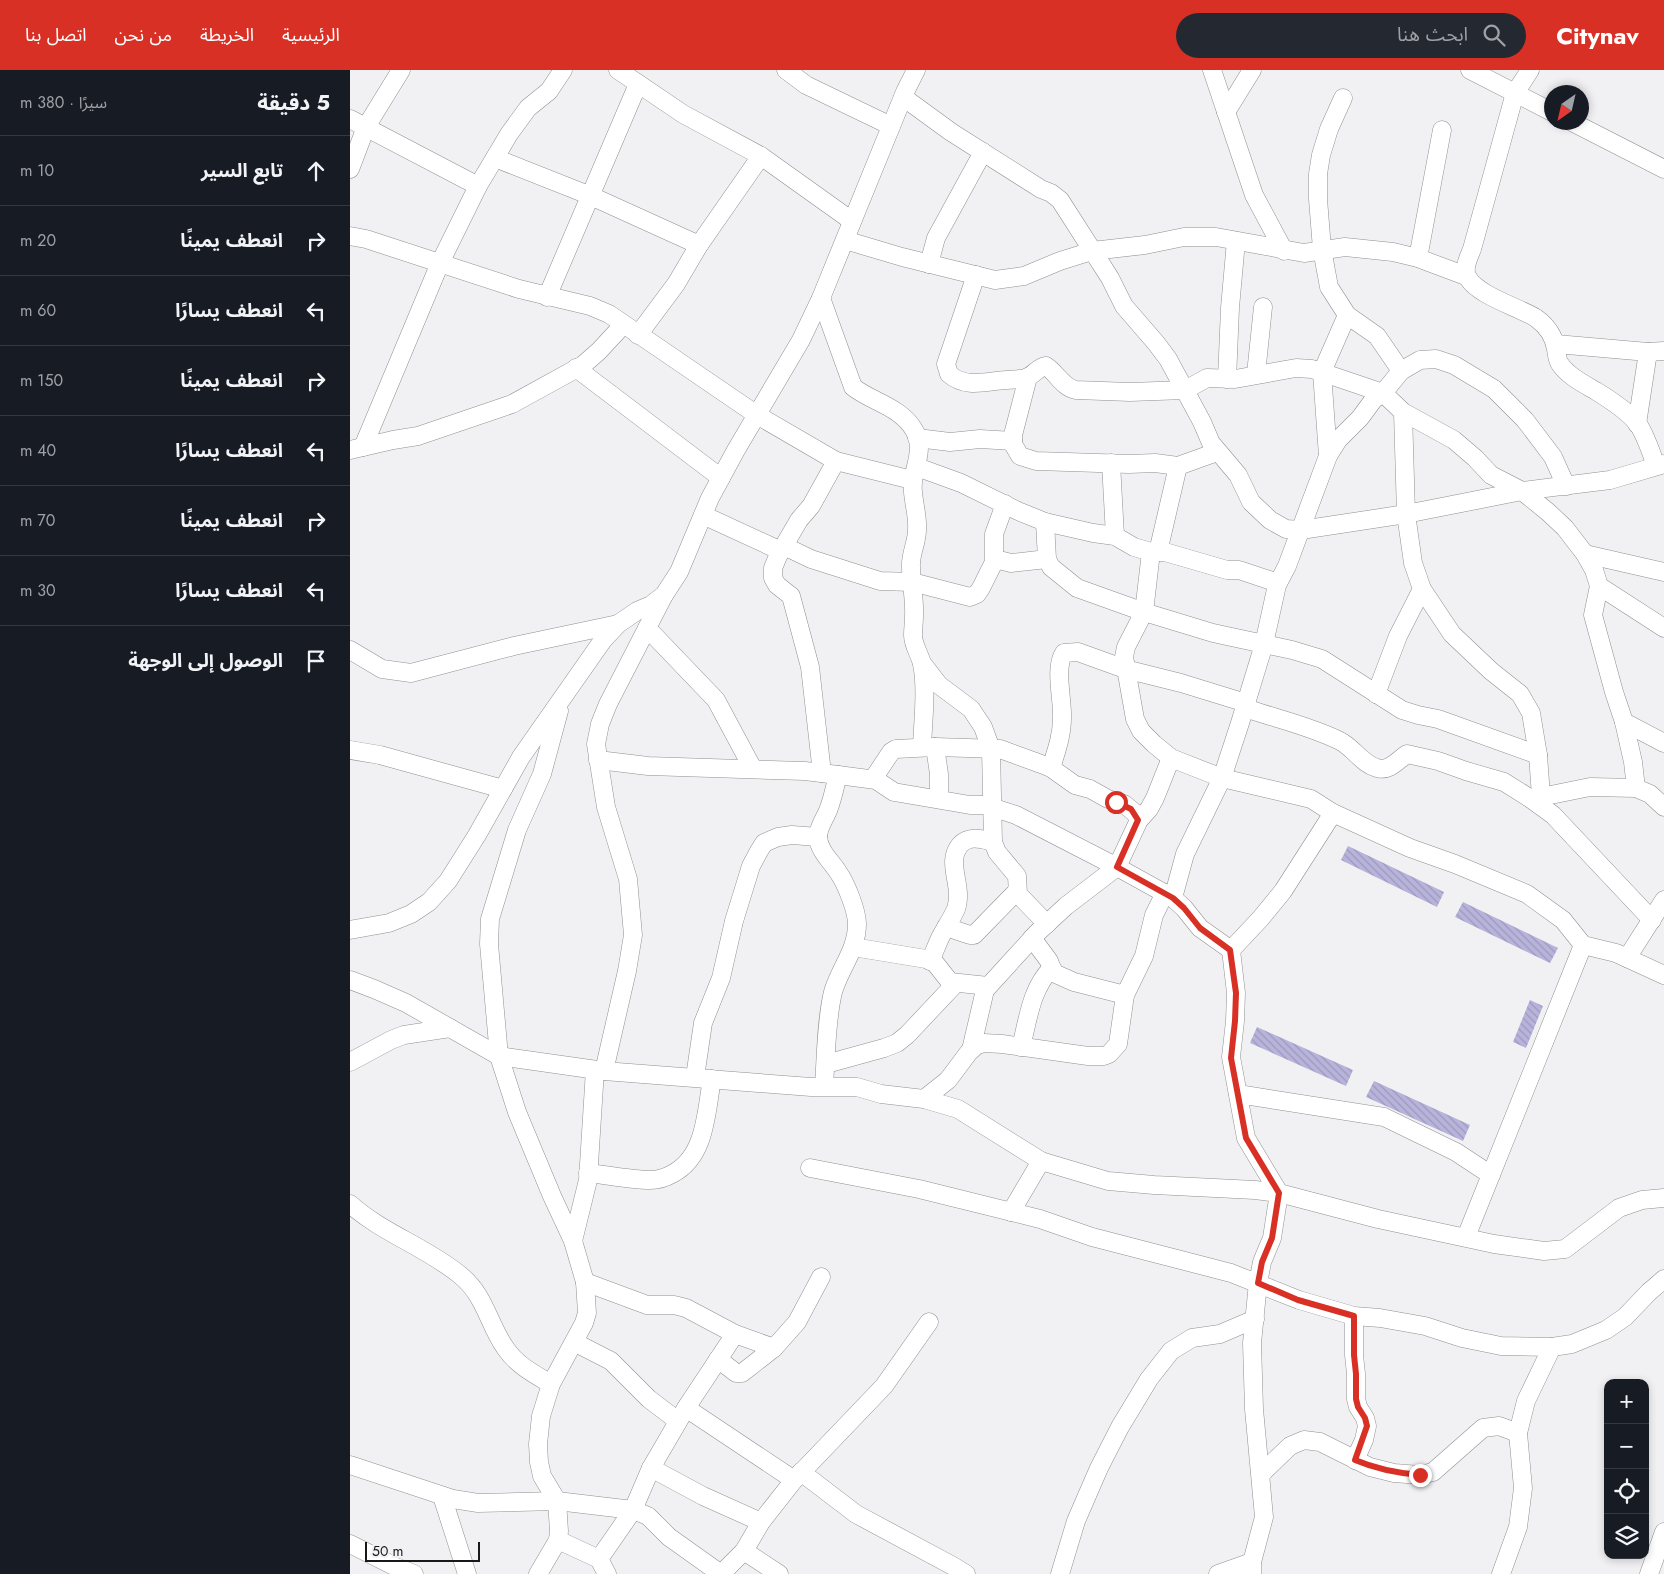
<!DOCTYPE html>
<html lang="ar">
<meta charset="utf-8">
<style>
:root{--surface:#171b24;--page:#242831;--text:#f1f3f6;--muted:#9ea1a6;--line:#363941;--accent:#d93025}
body{margin:0;font-family:Jost,"Noto Sans Arabic",sans-serif;background:var(--page);color:var(--text);direction:rtl}
.controls{position:absolute;right:15px;bottom:15px;display:grid;overflow:hidden;border-radius:10px;box-shadow:0 2px 8px #0003}
.controls button{width:45px;height:45px;display:grid;place-items:center;padding:0;border:0;border-bottom:1px solid var(--line);background:var(--surface);color:var(--text);font:25px sans-serif}
.compass{position:absolute;left:1194px;top:15px;width:45px;height:45px;border-radius:50%;background:var(--surface);box-shadow:0 2px 8px #0003;rotate:214deg}
.scale{position:absolute;left:15px;bottom:12px;width:115px;box-sizing:border-box;padding-left:5px;border:2px solid #181819;border-top:0;font-size:14px;line-height:18px;white-space:nowrap;color:#181819;-webkit-text-stroke:4px #f1f1f4;paint-order:stroke}
.stop{position:absolute;width:15px;height:15px;margin:-11px;border:4px solid #d93025;border-radius:50%;background:#fff}
.stop.end{background:#d93025;border-color:#fff;box-shadow:0 1px 5px #0008}
.list{margin:0;padding:0;list-style:none}
h2{display:flex;justify-content:space-between;align-items:center;height:65px;margin:0;padding:0 20px;font-size:21px}
h2 small{font-size:16px;font-weight:400;color:var(--muted)}
.list li{display:grid;grid-template-columns:32px 1fr auto;gap:15px;align-items:center;box-sizing:border-box;height:70px;padding:0 20px;border-top:1px solid var(--line)}
.list b{display:block;font-size:19px;white-space:nowrap}
.list em{font-size:16px;font-style:normal;color:var(--muted)}
.icon{flex:none;width:28px;height:28px;fill:none;stroke:currentColor;stroke-width:2;stroke-linecap:round;stroke-linejoin:round}
.map{position:relative;flex:none;width:1314px;height:1504px;overflow:hidden;direction:ltr}
header{display:flex;align-items:center;gap:30px;box-sizing:border-box;height:70px;padding:0 25px;background:var(--accent);color:#fff}
header strong{font-size:24px}
nav{display:flex;gap:28px;margin-inline-start:auto;font-size:18px}
.search{width:350px;height:45px;background:var(--page);display:flex;align-items:center;gap:12px;box-sizing:border-box;padding:0 18px;border-radius:28px;color:var(--muted);font-size:19px}
main{display:flex}
aside{flex:1;background:var(--surface)}
.map>svg:first-child{display:block}
</style>
<header>
<strong>Citynav</strong>
<div class="search"><svg class="icon" aria-label="search" viewBox="0 0 24 24"><circle cx="10" cy="10" r="6"/><path d="M15 15l6 6"/></svg>ابحث هنا</div>
<nav><a>الرئيسية</a><a>الخريطة</a><a>من نحن</a><a>اتصل بنا</a></nav>
</header>
<main>
<div class="map">
<svg width="1314" height="1504" viewBox="0 0 1314 1504">
<defs>
<pattern id="building-back-hatch" width="6" height="6" patternUnits="userSpaceOnUse" patternTransform="scale(1.25)"><rect width="6" height="6" fill="#b7b3db"/><path d="M-1 5l2 2M0 0l6 6M5-1l2 2" fill="none" stroke="#9d99bb"/></pattern>
</defs>
<rect width="100%" height="100%" fill="#f1f1f4"/>
<!-- building -->
<g fill="url(#building-back-hatch)">
<polygon points="998,776 1094,822 1087,837 991,790"/>
<polygon points="1113,832 1208,878 1200,893 1105,847"/>
<polygon points="1180,930 1193,936 1176,978 1163,972"/>
<polygon points="907,957 1003,1000 996,1016 900,973"/>
<polygon points="1024,1011 1120,1055 1113,1071 1016,1027"/>
</g>
<g fill="none" stroke-linecap="round" stroke-linejoin="round">
<!-- minor casing -->
<g stroke="#8f9092" stroke-width="19">
<g id="minor">
<polyline points="268,0 333,44 411,86 502,151"/>
<polyline points="436,0 456,15 541,56"/>
<polyline points="862,0 904,125 934,181"/>
<polyline points="1120,0 1202,42"/>
<path d="M1180,0L1165,23L1122,179C1119,187 1112,199 1118,208C1129,226 1168,237 1186,248C1197,256 1204,266 1206,279C1207,284 1207,290 1210,294C1218,306 1234,314 1246,321C1259,329 1278,341 1288,354C1296,366 1301,382 1306,396"/>
<polyline points="553,27 601,62 691,119 701,123 710,130 760,208 774,236 806,273 818,289 852,352 861,373 888,405 901,432 920,450 936,459 951,460 1056,444 1172,421 1260,410 1314,394"/>
<polyline points="993,28 979,59 971,85 968,104 968,129 972,179 979,217 997,245 1027,266 1051,301"/>
<polyline points="876,42 902,0"/>
<polyline points="0,49 128,116"/>
<polyline points="1222,52 1314,99"/>
<polyline points="145,88 241,126 349,175"/>
<polyline points="0,99 16,57 51,0"/>
<polyline points="0,166 16,169 169,219 240,236 259,244 407,345 486,391 562,410"/>
<polyline points="495,170 552,187 645,210 674,206 710,191 742,181 795,175 834,167 866,167 954,183 995,177 1043,182 1068,188 1116,206"/>
<polyline points="1068,188 1092,60"/>
<polyline points="579,194 586,168 633,82"/>
<path d="M626,205L596,294L599,304C616,319 637,311 656,310C663,309 670,310 676,308C684,305 688,297 696,296C707,303 712,317 726,320L780,322L835,320L857,308L885,309L946,298L962,299L1033,323L1053,342L1104,370L1125,388L1141,405L1172,421L1198,442L1215,458L1235,484L1244,500L1249,516L1243,545L1264,622L1274,652L1283,692L1286,718"/>
<polyline points="197,227 288,14"/>
<path d="M471,228L503,317C522,332 551,337 564,360C577,381 560,401 563,422C564,435 568,447 567,460C567,473 560,484 561,497C561,514 565,530 564,546C564,553 563,559 563,565C563,576 570,584 572,594C577,618 573,652 572,677"/>
<polyline points="288,265 326,214 349,175 411,86"/>
<polyline points="1206,274 1298,282 1314,281"/>
<polyline points="226,298 371,408"/>
<polyline points="906,304 913,237"/>
<polyline points="678,307 663,365 663,374 670,386 686,391 779,394 805,393 828,396 867,382"/>
<polyline points="877,309 880,238 886,171"/>
<polyline points="1053,342 1056,444 1063,493 1072,519 1102,564 1141,601 1170,624 1181,643 1188,685 1191,726"/>
<polyline points="1287,354 1298,282"/>
<polyline points="567,368 600,372 630,369 663,371"/>
<polyline points="13,377 90,193 128,116 159,64 178,38 199,21 213,0"/>
<polyline points="0,380 43,370 68,366 162,334 233,295 249,281 273,255"/>
<polyline points="978,386 972,302 997,245"/>
<polyline points="761,393 765,466"/>
<polyline points="567,397 611,413 668,441 695,452 743,463 765,466 784,477 801,482 815,482 877,500 889,500 928,513"/>
<polyline points="353,445 431,481"/>
<polyline points="695,452 697,489 701,497 727,518 794,542 863,563 942,580 972,589 1052,640 1068,645 1088,649 1188,685"/>
<polyline points="434,476 461,489 530,511 562,512 620,527 627,524 631,518 644,492 644,464 655,434"/>
<polyline points="801,482 794,542 776,577 774,587 785,649 791,661 804,674 821,688 872,708 961,729 983,743 1060,778 1105,794 1177,824 1213,850 1233,875 1266,883 1314,905"/>
<polyline points="808,482 828,396"/>
<polyline points="1235,484 1314,502"/>
<polyline points="644,492 649,490 661,493 697,489"/>
<polyline points="1249,516 1314,558"/>
<polyline points="297,558 366,630 403,699"/>
<polyline points="0,580 32,599 61,603 164,576 268,554"/>
<polyline points="572,593 589,615 621,639 633,657 641,679 643,772 647,782 667,806 668,824 697,854"/>
<polyline points="1026,624 1048,566 1072,519"/>
<path d="M895,638C927,649 960,656 990,671C1004,678 1012,694 1027,698C1039,702 1048,690 1057,684L1088,691L1116,701L1154,712L1181,729L1203,745L1302,850"/>
<polyline points="1274,652 1314,673"/>
<polyline points="585,677 589,704 589,729"/>
<polyline points="0,680 30,685 153,719"/>
<polyline points="248,690 298,696 455,701 488,705 526,710 544,722 620,735 635,735 666,745 767,797 823,828 834,838 850,858 881,880 886,923 885,951 881,987 896,1068 929,1123 922,1168 912,1192 908,1213 902,1273 904,1339 914,1447 902,1492 902,1504"/>
<path d="M701,698C706,682 712,666 712,648C713,630 704,598 714,583L728,582L775,599L831,613L896,633"/>
<polyline points="472,703 460,597 441,526 427,515 423,508 423,498 428,486 449,450 461,436 486,391"/>
<polyline points="523,709 541,682 546,679 585,677 650,679 691,694 701,698 725,715 740,719 758,729 774,734 785,743 789,750"/>
<polyline points="1181,729 1240,717 1286,718 1300,724 1314,737"/>
<polyline points="823,828 835,784 872,708 890,653 914,574 927,515 937,496 978,386 988,370 1010,348 1024,329 1033,323 1051,301 1070,290 1086,289 1104,295 1144,319 1175,350 1203,387 1216,416"/>
<polyline points="596,857 620,865 624,865 667,821"/>
<polyline points="0,860 39,853 61,844 79,832 98,811 127,765 171,687 253,570 268,554 287,541 301,535 314,525 329,502 360,428 386,380 451,270 471,228 555,22 566,0"/>
<polyline points="682,868 699,891 702,900 706,904 724,912 775,925"/>
<polyline points="503,877 576,889 585,893 600,912 638,916"/>
<polyline points="881,880 911,848 933,821 983,743"/>
<polyline points="1277,888 1314,830"/>
<path d="M580,891C584,883 587,874 591,866C596,857 602,848 606,839C614,816 595,793 610,775C619,765 631,769 643,772"/>
<polyline points="0,910 24,919 56,933 149,986 254,1001 461,1017 507,1017 531,1024 574,1029 608,1039 691,1091 758,1111 804,1115 905,1120 929,1123 1028,1149 1144,1174 1194,1181 1215,1179 1269,1138 1292,1130 1314,1128"/>
<path d="M671,977C678,950 681,918 702,898"/>
<polyline points="621,980 635,920 687,863 716,836 767,797 789,750 799,739 805,728 821,688"/>
<polyline points="0,992 41,970 54,965 100,958"/>
<polyline points="476,994 534,978 547,973 557,965 606,913"/>
<polyline points="254,1001 277,901 283,865 278,809 256,737 246,674 250,654 258,634 313,527"/>
<polyline points="345,1007 353,953 371,908 384,851 401,796 409,781 414,773 428,767 442,765 468,767"/>
<path d="M474,1016C476,987 476,951 483,922C490,898 507,880 507,854C507,841 496,813 488,802C481,791 468,780 468,766C469,755 476,747 479,738C483,727 485,716 488,705"/>
<polyline points="888,1024 1034,1047 1106,1082 1141,1105"/>
<polyline points="574,1029 598,1010 619,982 627,975 634,973 652,974 738,986 754,986 759,984 768,974 775,925 794,886 804,845 815,823"/>
<polyline points="460,1098 569,1119 690,1149 742,1167 881,1203 949,1230 1004,1246 1030,1248 1075,1256 1112,1268 1151,1276 1202,1277 1222,1274 1256,1260 1275,1247 1299,1222 1314,1209"/>
<path d="M238,1103C258,1105 281,1110 300,1110C308,1110 315,1108 322,1104C356,1087 356,1042 362,1009"/>
<path d="M0,1134C32,1163 76,1177 110,1205C136,1226 138,1254 156,1279C167,1295 184,1304 201,1314"/>
<polyline points="661,1142 691,1091"/>
<polyline points="1116,1167 1233,875"/>
<polyline points="223,1171 238,1110 245,1000"/>
<polyline points="235,1212 297,1235 324,1235 336,1238 385,1264 424,1278"/>
<polyline points="1004,1246 1004,1285 1006,1304 1006,1329 1008,1337 1015,1348 1017,1356 1014,1370 1005,1390"/>
<polyline points="224,1272 261,1291 299,1329 328,1351"/>
<polyline points="368,1289 386,1303 392,1303 424,1278 447,1252 471,1207"/>
<polyline points="336,1338 444,1410"/>
<polyline points="0,1395 103,1429 128,1433 207,1431 283,1440 298,1446 319,1467 371,1504 394,1481 411,1452 444,1410 534,1316 579,1252"/>
<polyline points="301,1398 353,1426 411,1452"/>
<polyline points="451,1402 506,1444 603,1496 616,1504"/>
<polyline points="911,1404 940,1376 954,1370 970,1372 1020,1397 1044,1403 1070,1405 1083,1402 1133,1358 1149,1356 1168,1363"/>
<polyline points="92,1426 117,1504"/>
<polyline points="208,1470 249,1489 257,1504"/>
<polyline points="0,1474 46,1497 64,1504"/>
<polyline points="394,1481 429,1504"/>
<polyline points="249,1489 283,1440 301,1398 336,1338 385,1264"/>
<polyline points="188,1504 208,1470 209,1461 207,1431 192,1406 189,1392 188,1374 191,1346 201,1314 234,1253 237,1243 235,1212 223,1171 202,1126 167,1042 149,986 139,874 140,849 167,760 192,704 209,641"/>
<polyline points="710,1504 726,1451 749,1398 770,1357 799,1309 821,1281 842,1268 870,1264 905,1249"/>
<polyline points="868,1504 902,1492"/>
<polyline points="1151,1504 1168,1457 1173,1418 1168,1363 1176,1331 1202,1277"/>
<polyline points="1299,1504 1314,1462"/>
</g>
</g>
<!-- minor -->
<use href="#minor" stroke="#fff" stroke-width="18"/>
</g>
<g fill="none" stroke-linecap="round" stroke-linejoin="round">
<!-- route -->
<path stroke="#d93025" stroke-width="6" d="M766,732L781,739L788,750L767,797L823,828L834,838L850,858L880,880L886,923L885,951L881,988L896,1068L929,1123L922,1168L912,1192L908,1213L948,1230L1004,1246V1285L1006,1304V1329L1008,1337L1015,1348L1017,1356L1005,1390C1026,1399 1047,1403 1070,1405"/>
</g>
</svg>
<div class="controls">
<button>+</button>
<button>−</button>
<button><svg class="icon" aria-label="locate" viewBox="0 0 24 24"><circle cx="12" cy="12" r="6"/><path d="M12 2v4M12 18v4M2 12h4M18 12h4"/></svg></button>
<button><svg class="icon" aria-label="layers" viewBox="0 0 24 24"><path d="M12 4l9 5-9 5-9-5zM3 14l9 5 9-5"/></svg></button>
</div>
<svg class="compass" viewBox="-18 -18 36 36"><path d="M0-13l5 13h-10z" fill="#e53935"/><path d="M0 13l5-13h-10z" fill="#9ea1a6"/></svg>
<div class="scale">50 m</div>
<div class="stop" style="left:766px;top:732px"></div>
<div class="stop end" style="left:1070px;top:1405px"></div>
</div>
<aside>
<h2>5 دقيقة<small>سيرًا · 380 m</small></h2>
<ul class="list">
<li><svg class="icon" aria-label="ahead" viewBox="0 0 24 24"><path d="M12 20V5M6 11l6-6 6 6"/></svg><div><b>تابع السير</b></div><em>10 m</em></li>
<li><svg class="icon" aria-label="right" viewBox="0 0 24 24"><path d="M7 20v-9h11M14 6l5 5-5 5"/></svg><div><b>انعطف يمينًا</b></div><em>20 m</em></li>
<li><svg class="icon" aria-label="left" viewBox="0 0 24 24"><path d="M17 20v-9H6M10 6l-5 5 5 5"/></svg><div><b>انعطف يسارًا</b></div><em>60 m</em></li>
<li><svg class="icon" aria-label="right" viewBox="0 0 24 24"><path d="M7 20v-9h11M14 6l5 5-5 5"/></svg><div><b>انعطف يمينًا</b></div><em>150 m</em></li>
<li><svg class="icon" aria-label="left" viewBox="0 0 24 24"><path d="M17 20v-9H6M10 6l-5 5 5 5"/></svg><div><b>انعطف يسارًا</b></div><em>40 m</em></li>
<li><svg class="icon" aria-label="right" viewBox="0 0 24 24"><path d="M7 20v-9h11M14 6l5 5-5 5"/></svg><div><b>انعطف يمينًا</b></div><em>70 m</em></li>
<li><svg class="icon" aria-label="left" viewBox="0 0 24 24"><path d="M17 20v-9H6M10 6l-5 5 5 5"/></svg><div><b>انعطف يسارًا</b></div><em>30 m</em></li>
<li><svg class="icon" aria-label="arrive" viewBox="0 0 24 24"><path d="M6 21V4h12l-3 4 3 4H6"/></svg><div><b>الوصول إلى الوجهة</b></div></li>
</ul>
</aside>
</main>
